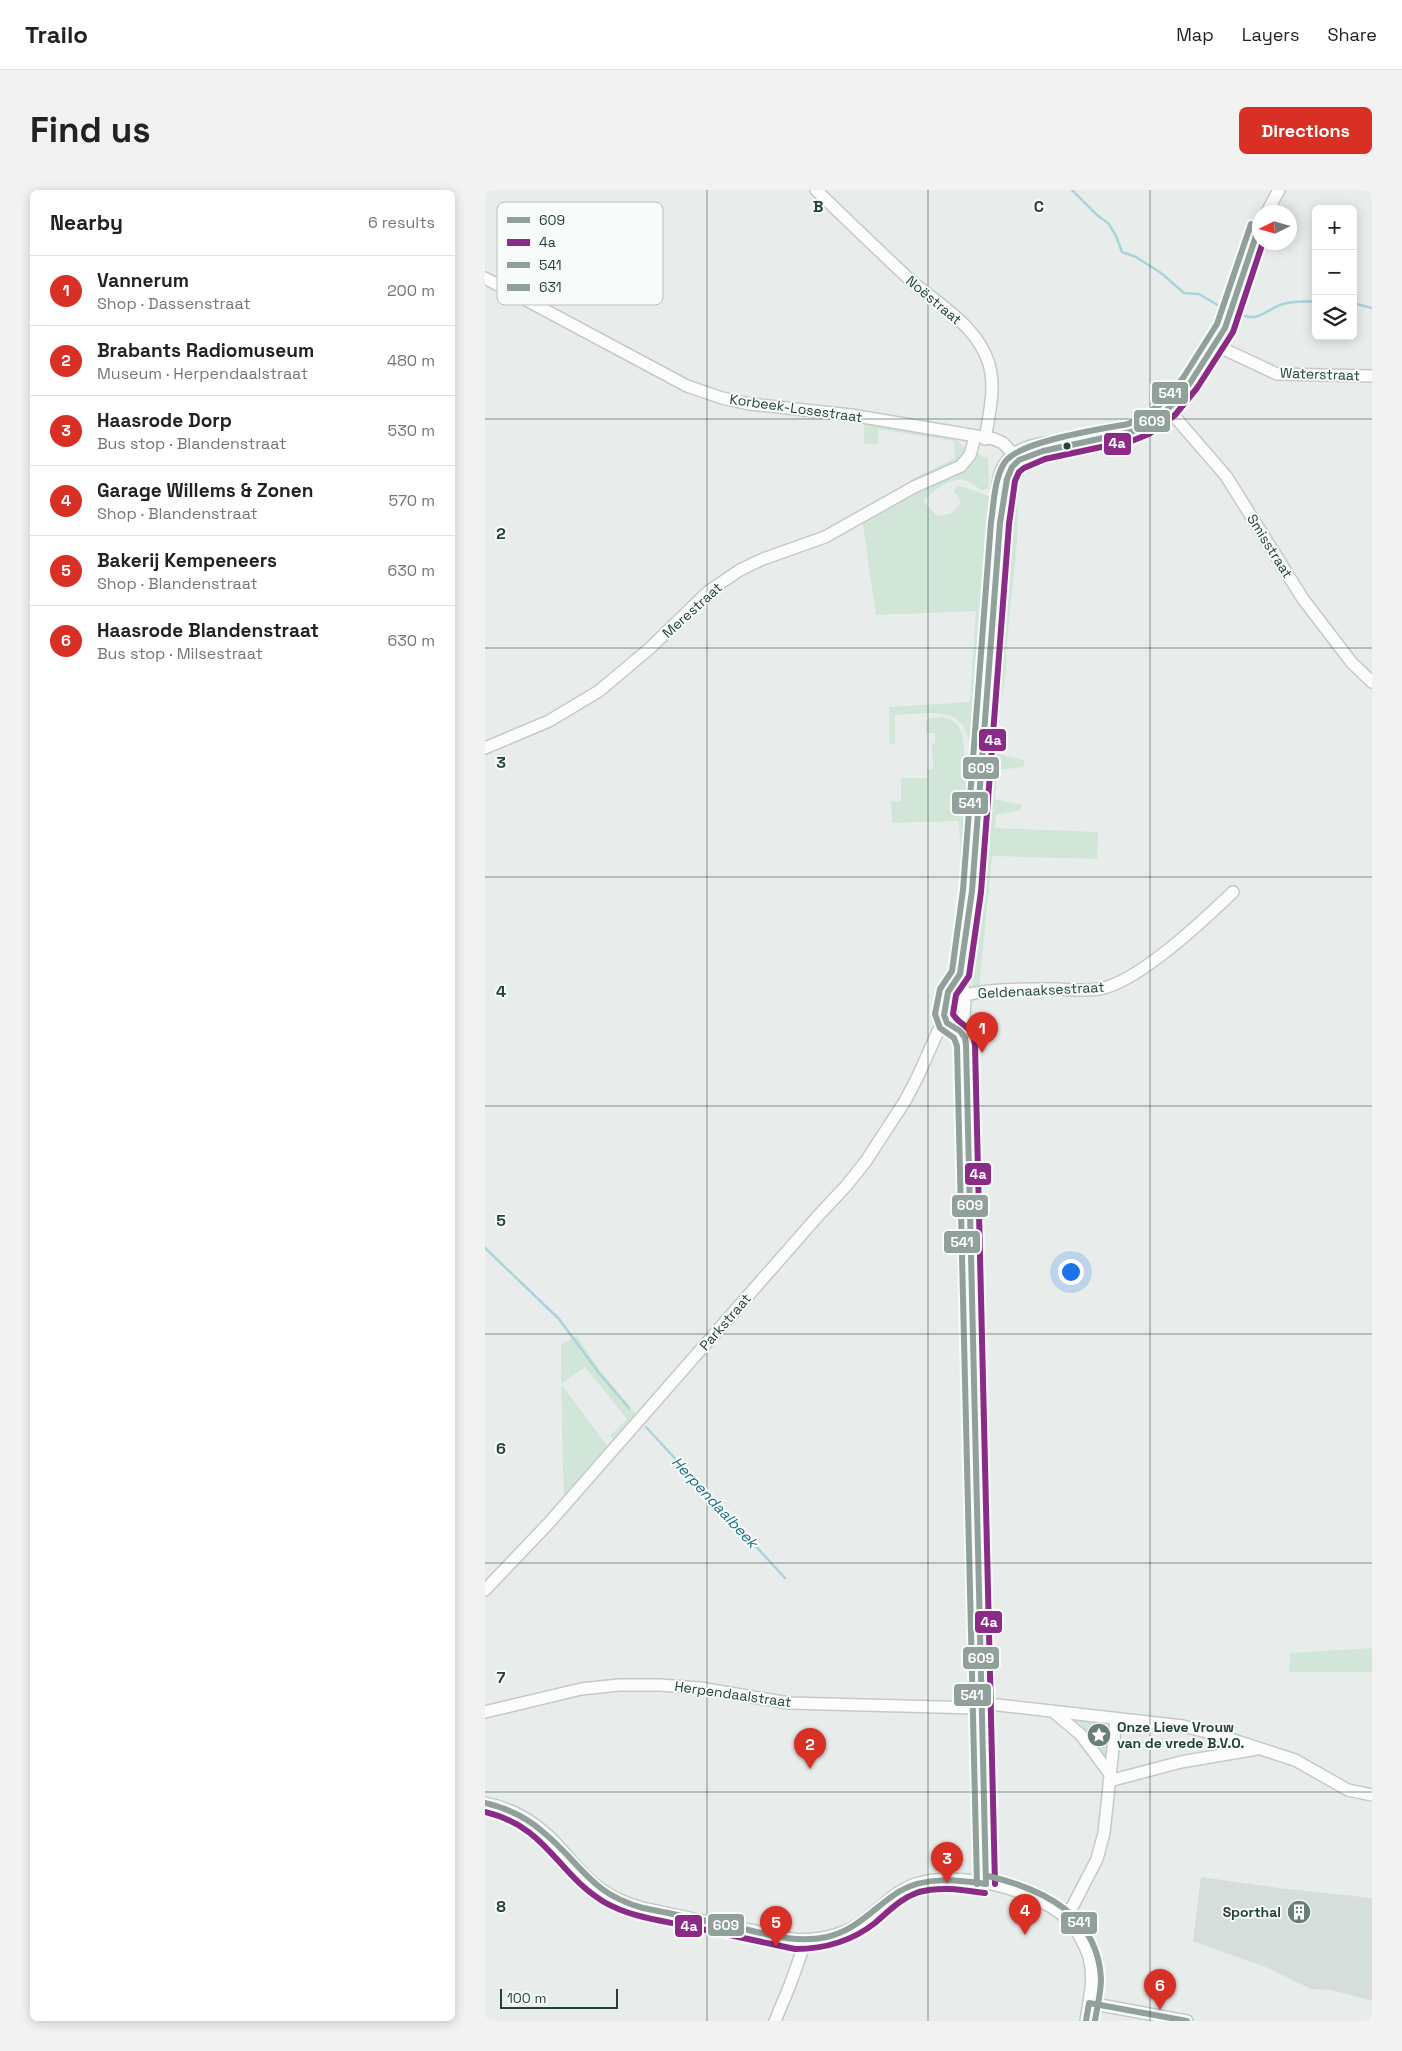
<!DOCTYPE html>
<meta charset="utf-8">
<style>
:root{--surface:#fff;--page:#f2f2f2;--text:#222;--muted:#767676;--line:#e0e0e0;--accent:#d93025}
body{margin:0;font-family:"Space Grotesk",sans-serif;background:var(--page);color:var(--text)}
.controls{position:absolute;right:15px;top:15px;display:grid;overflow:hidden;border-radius:8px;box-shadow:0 2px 12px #0003}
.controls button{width:45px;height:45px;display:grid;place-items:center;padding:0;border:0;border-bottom:1px solid var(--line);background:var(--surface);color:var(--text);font:25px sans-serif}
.compass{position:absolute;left:767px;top:15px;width:45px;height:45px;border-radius:50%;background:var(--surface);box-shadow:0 2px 12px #0003;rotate:265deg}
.scale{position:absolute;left:15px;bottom:12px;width:118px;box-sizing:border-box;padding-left:5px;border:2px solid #24423a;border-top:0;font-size:14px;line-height:18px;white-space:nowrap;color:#24423a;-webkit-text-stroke:4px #f7fbf9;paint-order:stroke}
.you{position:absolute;left:585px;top:1081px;width:18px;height:18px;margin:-12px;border:4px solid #fff;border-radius:50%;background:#1a73e8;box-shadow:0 0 0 8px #1a73e833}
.badge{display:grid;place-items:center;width:32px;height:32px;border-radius:50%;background:var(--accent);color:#fff;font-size:16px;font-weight:700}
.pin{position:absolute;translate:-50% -41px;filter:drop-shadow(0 1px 2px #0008)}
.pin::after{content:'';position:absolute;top:26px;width:18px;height:15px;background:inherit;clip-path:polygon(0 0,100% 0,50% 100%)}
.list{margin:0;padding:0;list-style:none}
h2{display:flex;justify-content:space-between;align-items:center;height:65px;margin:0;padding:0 20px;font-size:21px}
h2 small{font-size:16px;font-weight:400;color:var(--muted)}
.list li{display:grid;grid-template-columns:32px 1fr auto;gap:15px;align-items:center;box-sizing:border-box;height:70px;padding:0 20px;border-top:1px solid var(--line)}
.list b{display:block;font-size:19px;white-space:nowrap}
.list p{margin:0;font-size:16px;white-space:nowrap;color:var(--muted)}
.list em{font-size:16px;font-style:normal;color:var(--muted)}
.icon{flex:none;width:28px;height:28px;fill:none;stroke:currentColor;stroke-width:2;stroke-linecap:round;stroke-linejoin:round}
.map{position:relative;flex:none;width:887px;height:1831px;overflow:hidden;border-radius:8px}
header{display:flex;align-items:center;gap:30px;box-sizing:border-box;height:70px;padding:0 25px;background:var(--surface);border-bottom:1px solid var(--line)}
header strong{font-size:24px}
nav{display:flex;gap:28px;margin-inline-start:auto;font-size:18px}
.intro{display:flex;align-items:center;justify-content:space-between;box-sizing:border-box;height:120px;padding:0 30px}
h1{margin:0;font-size:35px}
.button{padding:12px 22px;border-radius:8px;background:var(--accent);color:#fff;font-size:18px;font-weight:700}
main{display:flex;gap:30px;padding:0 30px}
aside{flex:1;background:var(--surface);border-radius:8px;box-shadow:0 2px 12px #0003}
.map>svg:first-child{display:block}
</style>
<header>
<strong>Trailo</strong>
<nav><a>Map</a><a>Layers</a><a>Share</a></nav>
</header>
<div class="intro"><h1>Find us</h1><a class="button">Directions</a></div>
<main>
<aside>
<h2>Nearby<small>6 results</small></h2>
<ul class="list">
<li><span class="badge">1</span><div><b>Vannerum</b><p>Shop · Dassenstraat</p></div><em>200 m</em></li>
<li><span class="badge">2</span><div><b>Brabants Radiomuseum</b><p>Museum · Herpendaalstraat</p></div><em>480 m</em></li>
<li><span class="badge">3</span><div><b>Haasrode Dorp</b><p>Bus stop · Blandenstraat</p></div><em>530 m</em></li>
<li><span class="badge">4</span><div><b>Garage Willems &amp; Zonen</b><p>Shop · Blandenstraat</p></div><em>570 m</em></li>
<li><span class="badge">5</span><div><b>Bakerij Kempeneers</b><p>Shop · Blandenstraat</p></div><em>630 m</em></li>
<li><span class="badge">6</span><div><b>Haasrode Blandenstraat</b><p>Bus stop · Milsestraat</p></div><em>630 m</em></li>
</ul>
</aside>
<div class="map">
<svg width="887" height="1831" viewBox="0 0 887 1831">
<rect width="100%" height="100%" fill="#e8edeb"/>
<!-- built -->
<polygon fill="#d6dedb" points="716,1687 794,1698 887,1708 887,1811 847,1800 826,1799 783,1778 708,1751"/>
<!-- green -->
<g fill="#d1e6d8">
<polygon points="379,233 419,238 469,248 483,261 479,270 428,294 426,290 470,268 469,251 394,239 393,254 379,254"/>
<polygon points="594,259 595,266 551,277 540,284 535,292 533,308 532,353 522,451 521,478 514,528 513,564 539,570 539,577 512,580 510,609 536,615 536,620 511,625 510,638 613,642 612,669 507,666 494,799 487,799 527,294 533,280 540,274"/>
<path d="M490,262L503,269L504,299L497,300C491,297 486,292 480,290C466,287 447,302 438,311L452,326L467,323L476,312L469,301L472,296C478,296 504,305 507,309L506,372L490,582C484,576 485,567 485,560C482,512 444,524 410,525V554H405L404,517L485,512L491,421L391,425L377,329L483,275L488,270Z"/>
<path d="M458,527C485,532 477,563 481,582C482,588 488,594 488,600C489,620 485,642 483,662C481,691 479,738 469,765L465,764L476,689L474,631L407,633L406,611H416V588H442V579H448L447,553H450V543H441V532L444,528Z"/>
<path d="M91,1146L116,1182L151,1224L129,1250L125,1246L142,1229L100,1177L76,1194L123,1257L79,1306C77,1255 76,1205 76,1155Z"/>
<polygon points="887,1458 887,1482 804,1482 805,1463"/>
<polygon points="586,1530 616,1533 623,1537 626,1543 621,1570"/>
</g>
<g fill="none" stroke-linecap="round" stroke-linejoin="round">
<!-- stream -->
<g stroke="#a9d4db" stroke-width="2.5">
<polyline points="587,0 612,25 624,34 631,46 637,62 651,67 676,83 699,103 714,104 741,120"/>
<polyline points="868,113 887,118"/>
<path d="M753,124C775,133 779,120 798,114C808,111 820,112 831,111"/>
<polyline points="0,1058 74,1129 114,1183 144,1218"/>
<polyline points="161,1237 300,1388"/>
</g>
<!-- minor casing -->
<g stroke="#c5cac8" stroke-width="14">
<g id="minor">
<path d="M331,0C361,29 391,58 422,87C450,113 492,134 504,174C511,198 504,225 500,249"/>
<polyline points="782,22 794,0"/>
<polyline points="0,88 202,196 237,208 265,214 366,225 509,249 518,253 534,270"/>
<polyline points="730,155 792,184 887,186"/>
<polyline points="683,219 741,286 818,409 867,473 887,492"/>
<path d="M513,312C509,271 529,256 567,252"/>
<polyline points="0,558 64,531 114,501 164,459 224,401 255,380 278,369 340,347 429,297 476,276 485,265 490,247"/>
<polyline points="475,784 480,805 479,831 489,1153 501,1694"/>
<path d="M480,805C510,798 541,799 572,799C585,800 600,801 614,799C652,793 719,730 748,702"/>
<path d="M459,828C463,836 474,840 480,848"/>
<path d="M0,1400L63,1334L332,1027L361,996L381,971L420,911L433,886L459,828L463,802L475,784L490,673L515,333C522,308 515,278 543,265L646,242L660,236L683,219L705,193L712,179L730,155L744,129L769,48L774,37"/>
<polyline points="0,1522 96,1499 134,1495 175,1495 215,1498 304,1513 492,1518 504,1514 698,1536 730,1544 810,1570 863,1600 887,1605"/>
<polyline points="570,1523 596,1545 625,1584"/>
<polyline points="624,1591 696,1572 772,1559"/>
<path d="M0,1613C30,1619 55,1635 75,1658C87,1671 98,1686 113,1697C126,1707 142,1714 158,1718C194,1726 230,1734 265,1740C287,1744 307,1752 329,1749C348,1747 366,1741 381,1729C398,1716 410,1701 430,1694C472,1680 548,1698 581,1728C591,1738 600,1754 604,1767C610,1789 604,1810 601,1831"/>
<polyline points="581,1729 612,1669 619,1643 631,1530"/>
<polyline points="604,1813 702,1831"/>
<polyline points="290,1831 305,1795 321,1750"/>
</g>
</g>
<!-- minor -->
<use href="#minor" stroke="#fcfcfc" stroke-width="11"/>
<!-- bus-1 casing -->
<g stroke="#f7fbf9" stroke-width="10">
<g id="bus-1">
<path d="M0,1613C22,1618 41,1627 58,1642C97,1674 104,1703 158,1718C189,1724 220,1731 251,1737C281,1744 311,1754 342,1747C374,1739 389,1717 415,1701C441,1686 473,1690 501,1694"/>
<polyline points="501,1694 481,855 480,848 475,841 462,833 459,825 463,802 475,784 487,701 515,333 522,289 527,277 534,270 558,261 646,242 660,236 683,219 705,193 740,138 774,37"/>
</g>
</g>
<!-- bus-2 casing -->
<g stroke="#f7fbf9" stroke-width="10">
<g id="bus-2">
<path d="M0,1622C63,1637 71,1683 119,1712C145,1727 174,1730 202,1736C238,1744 274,1751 310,1759C339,1759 367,1751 390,1733C404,1721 416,1708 434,1702C456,1696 478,1700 500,1703"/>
<path d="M510,1694L490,855C487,833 476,838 468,824L471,805L484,786L496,702L524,334L530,291L534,282L539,278L560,269L649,250L664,244L690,225L712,198L748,142L778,52"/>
</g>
</g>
<!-- bus-3 casing -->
<g stroke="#f7fbf9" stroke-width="10">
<g id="bus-3">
<path d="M503,1686C558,1699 613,1725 616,1789C616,1803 612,1817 610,1831"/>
<path d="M492,1694L472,856L469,848L455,838L450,824L455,799L467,781L478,700L506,332C509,314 509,288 520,272C534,251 617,239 643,234L656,228L677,213L698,188L732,134L766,34"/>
</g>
</g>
<!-- bus-4 casing -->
<g stroke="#f7fbf9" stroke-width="10">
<polyline id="bus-4" points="601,1831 604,1813 702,1831"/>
</g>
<!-- bus-1 -->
<use href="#bus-1" stroke="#92a09c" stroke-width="6"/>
<!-- bus-2 -->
<use href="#bus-2" stroke="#8c2b87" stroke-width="6"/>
<!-- bus-3 -->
<use href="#bus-3" stroke="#92a09c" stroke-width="6"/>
<!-- bus-4 -->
<use href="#bus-4" stroke="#92a09c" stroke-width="6"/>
</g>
<!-- grid -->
<path fill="none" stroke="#24423a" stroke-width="1" stroke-opacity="0.55" d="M222,0V1831M443,0V1831M665,0V1831M0,229H887M0,458H887M0,687H887M0,916H887M0,1144H887M0,1373H887M0,1602H887"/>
<!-- icons -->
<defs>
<g id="sight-disc" transform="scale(1.25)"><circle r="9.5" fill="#697e78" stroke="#f7fbf9"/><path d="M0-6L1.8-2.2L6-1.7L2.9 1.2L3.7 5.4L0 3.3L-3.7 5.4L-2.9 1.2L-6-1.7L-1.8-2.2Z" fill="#fff"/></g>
<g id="building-disc" transform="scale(1.25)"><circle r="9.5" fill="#697e78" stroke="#f7fbf9"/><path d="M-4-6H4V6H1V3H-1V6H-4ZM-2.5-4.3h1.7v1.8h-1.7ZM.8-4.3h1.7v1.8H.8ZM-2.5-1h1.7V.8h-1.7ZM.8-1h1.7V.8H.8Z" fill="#fff"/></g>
</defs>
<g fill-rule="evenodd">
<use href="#sight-disc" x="614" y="1545"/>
<use href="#building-disc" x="814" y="1722"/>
</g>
<!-- markers -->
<circle fill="#24423a" stroke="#f7fbf9" stroke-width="2" cx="582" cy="256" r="4.5"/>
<g text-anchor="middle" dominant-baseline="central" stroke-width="4" stroke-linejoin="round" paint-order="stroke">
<!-- street labels -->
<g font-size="14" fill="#24423a" stroke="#f7fbf9">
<text transform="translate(449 110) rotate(40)">Noëstraat</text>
<text transform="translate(835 184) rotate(2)">Waterstraat</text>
<text transform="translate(311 218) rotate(8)">Korbeek-Losestraat</text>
<text transform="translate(785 356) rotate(58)">Smisstraat</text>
<text transform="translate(207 420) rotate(-42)">Merestraat</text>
<text transform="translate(556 800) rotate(-3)">Geldenaaksestraat</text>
<text transform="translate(240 1132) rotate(-49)">Parkstraat</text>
<text transform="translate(248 1504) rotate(8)">Herpendaalstraat</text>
</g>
<!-- poi labels -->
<g font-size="14" font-weight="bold" fill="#24423a" stroke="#f7fbf9" text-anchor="start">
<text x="632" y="1537">Onze Lieve Vrouw<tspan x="632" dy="16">van de vrede B.V.O.</tspan></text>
<text x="796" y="1722" text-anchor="end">Sporthal</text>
</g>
<!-- water labels -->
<g font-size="15" font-style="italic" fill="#1c6f80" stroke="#f7fbf9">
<text transform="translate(230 1312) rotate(47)">Herpendaalbeek</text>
</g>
</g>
<!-- legend -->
<rect x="12" y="12" width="166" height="103" rx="8" fill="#f7fbf9" stroke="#b8c4c0" stroke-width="1"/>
<rect x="22" y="27" width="23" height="6" fill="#92a09c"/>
<rect x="22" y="49" width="23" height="7" fill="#8c2b87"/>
<rect x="22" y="72" width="23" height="6" fill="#92a09c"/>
<rect x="22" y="94" width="23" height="7" fill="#92a09c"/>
<g font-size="14" fill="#24423a">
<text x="54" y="35">609</text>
<text x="54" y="57">4a</text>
<text x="54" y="80">541</text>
<text x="54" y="102">631</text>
</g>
<g font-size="16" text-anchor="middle" font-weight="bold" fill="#24423a" stroke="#f7fbf9" stroke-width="4" stroke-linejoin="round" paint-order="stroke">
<text x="333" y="22">B</text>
<text x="554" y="22">C</text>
<text x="16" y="349">2</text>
<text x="16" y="578">3</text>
<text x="16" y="807">4</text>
<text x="16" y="1036">5</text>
<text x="16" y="1264">6</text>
<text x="16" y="1493">7</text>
<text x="16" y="1722">8</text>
</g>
<g stroke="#f7fbf9" stroke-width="2">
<rect x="666" y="191" width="38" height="24" rx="5" fill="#92a09c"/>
<rect x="648" y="219" width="38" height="24" rx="5" fill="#92a09c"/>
<rect x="618" y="242" width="29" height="24" rx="5" fill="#8c2b87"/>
<rect x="493" y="538" width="29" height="24" rx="5" fill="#8c2b87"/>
<rect x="477" y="566" width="38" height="24" rx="5" fill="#92a09c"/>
<rect x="466" y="601" width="38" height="24" rx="5" fill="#92a09c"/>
<rect x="479" y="972" width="28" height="24" rx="5" fill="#8c2b87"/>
<rect x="466" y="1004" width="38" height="24" rx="5" fill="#92a09c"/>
<rect x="458" y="1040" width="38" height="24" rx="5" fill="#92a09c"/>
<rect x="489" y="1420" width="29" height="24" rx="5" fill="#8c2b87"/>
<rect x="477" y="1456" width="38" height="24" rx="5" fill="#92a09c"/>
<rect x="468" y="1493" width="39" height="24" rx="5" fill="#92a09c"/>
<rect x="575" y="1721" width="38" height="24" rx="5" fill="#92a09c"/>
<rect x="222" y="1723" width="38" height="24" rx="5" fill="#92a09c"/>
<rect x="189" y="1724" width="29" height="24" rx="5" fill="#8c2b87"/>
</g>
<g font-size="14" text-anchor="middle" font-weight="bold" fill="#fff">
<text x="685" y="208">541</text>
<text x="667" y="236">609</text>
<text x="632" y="258">4a</text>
<text x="508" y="555">4a</text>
<text x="496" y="583">609</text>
<text x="485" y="618">541</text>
<text x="493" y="989">4a</text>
<text x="485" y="1020">609</text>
<text x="477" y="1057">541</text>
<text x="504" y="1437">4a</text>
<text x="496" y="1473">609</text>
<text x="487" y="1510">541</text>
<text x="594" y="1737">541</text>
<text x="241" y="1740">609</text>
<text x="204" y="1741">4a</text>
</g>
</svg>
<div class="controls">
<button>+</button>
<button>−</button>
<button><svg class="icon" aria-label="layers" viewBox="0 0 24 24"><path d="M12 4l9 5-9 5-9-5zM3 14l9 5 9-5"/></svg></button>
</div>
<svg class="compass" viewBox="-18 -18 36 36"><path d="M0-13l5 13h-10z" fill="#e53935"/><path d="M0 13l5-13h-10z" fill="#767676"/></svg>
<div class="scale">100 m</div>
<div class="you"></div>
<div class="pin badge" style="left:497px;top:863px">1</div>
<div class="pin badge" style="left:325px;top:1579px">2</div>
<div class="pin badge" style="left:462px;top:1693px">3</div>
<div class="pin badge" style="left:540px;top:1745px">4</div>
<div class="pin badge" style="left:291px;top:1757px">5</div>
<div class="pin badge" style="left:675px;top:1820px">6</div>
</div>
</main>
